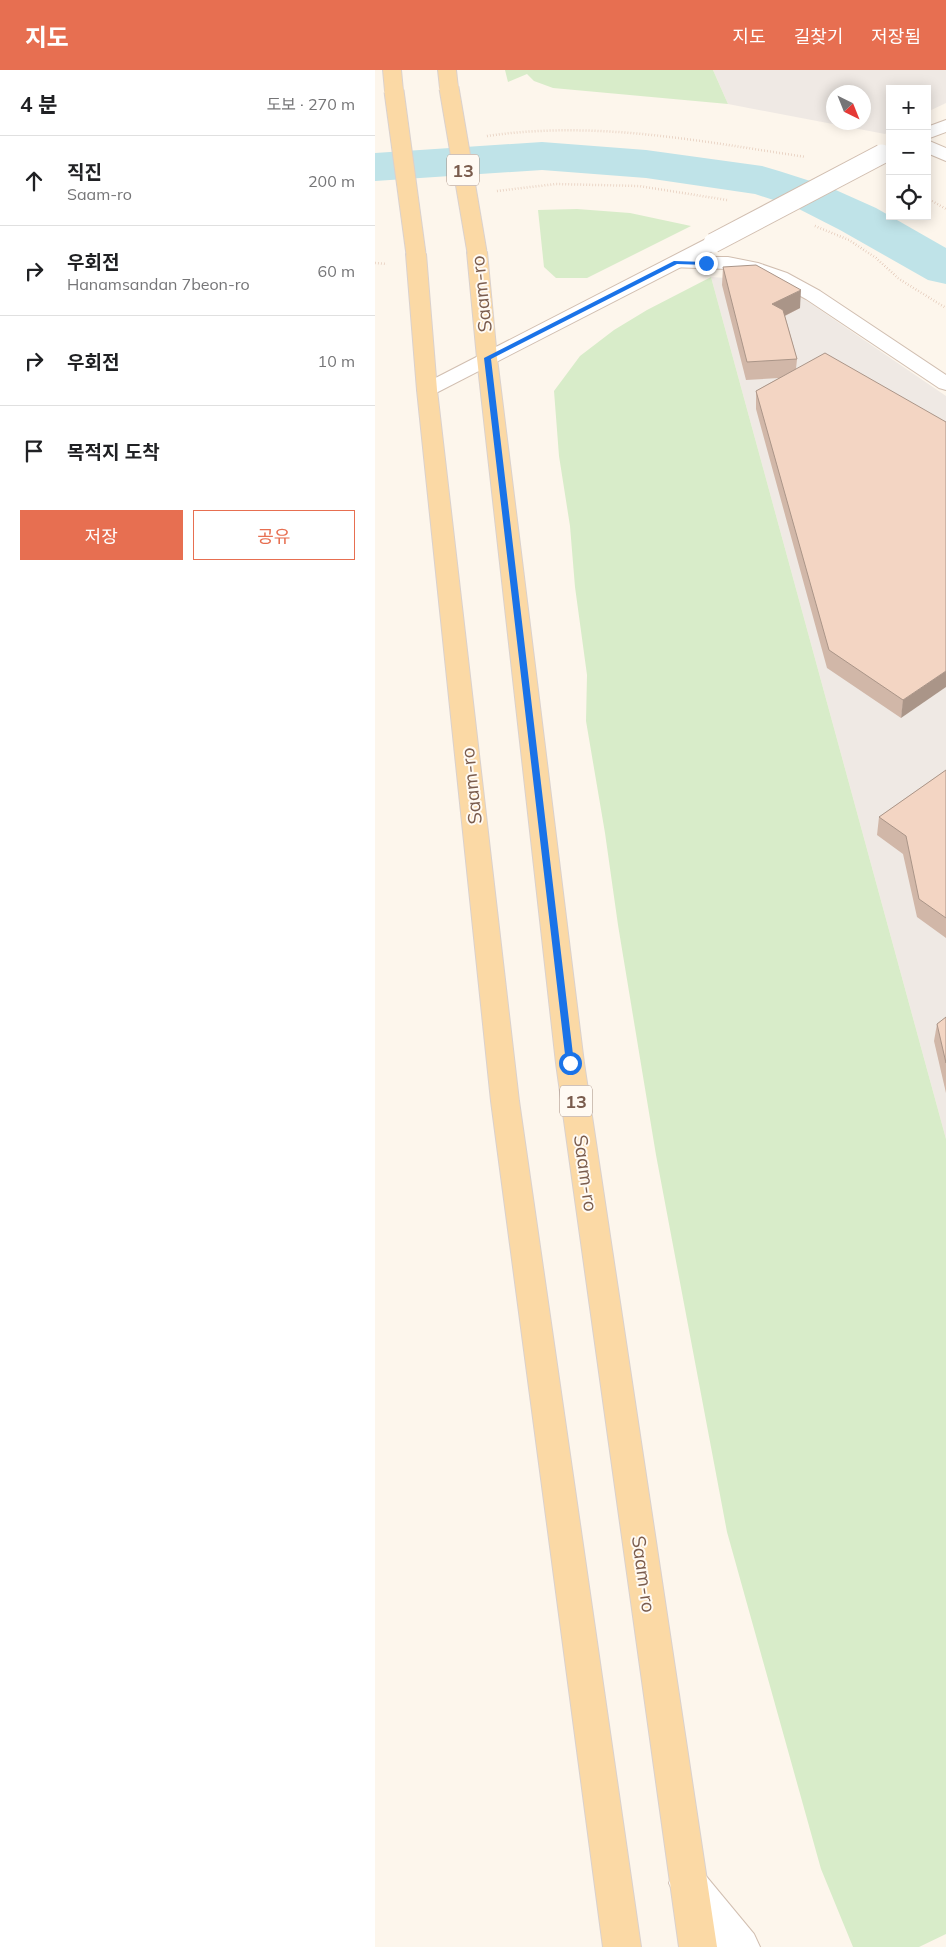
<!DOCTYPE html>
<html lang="ko">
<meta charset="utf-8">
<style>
:root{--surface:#fff;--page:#f6f6f6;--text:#202124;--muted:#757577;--line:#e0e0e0;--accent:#e76f51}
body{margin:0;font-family:Mulish,"Noto Sans KR",sans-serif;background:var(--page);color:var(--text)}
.controls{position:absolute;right:15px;top:15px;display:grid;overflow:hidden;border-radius:0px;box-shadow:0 2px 12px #0003}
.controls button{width:45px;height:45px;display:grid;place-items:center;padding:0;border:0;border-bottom:1px solid var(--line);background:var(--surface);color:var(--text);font:25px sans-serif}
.compass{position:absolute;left:451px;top:15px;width:45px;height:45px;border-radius:50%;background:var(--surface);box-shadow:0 2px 12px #0003;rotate:137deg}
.stop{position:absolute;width:15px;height:15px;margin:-11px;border:4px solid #1a73e8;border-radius:50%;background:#fff}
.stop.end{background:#1a73e8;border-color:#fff;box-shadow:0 1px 5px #0008}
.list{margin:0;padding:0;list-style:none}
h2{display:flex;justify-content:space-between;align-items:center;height:65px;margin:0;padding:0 20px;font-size:21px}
h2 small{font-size:16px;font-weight:400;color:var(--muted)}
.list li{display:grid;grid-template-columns:32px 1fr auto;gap:15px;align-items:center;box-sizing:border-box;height:90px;padding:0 20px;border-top:1px solid var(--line)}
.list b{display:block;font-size:19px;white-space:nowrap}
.list p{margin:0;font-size:16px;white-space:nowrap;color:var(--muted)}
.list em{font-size:16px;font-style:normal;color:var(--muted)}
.actions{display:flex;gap:10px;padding:15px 20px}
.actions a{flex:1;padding:11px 0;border:1px solid var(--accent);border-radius:0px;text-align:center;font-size:18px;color:var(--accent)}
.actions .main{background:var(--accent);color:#fff}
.icon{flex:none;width:28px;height:28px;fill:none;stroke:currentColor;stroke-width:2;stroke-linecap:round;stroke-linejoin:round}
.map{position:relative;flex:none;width:571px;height:1877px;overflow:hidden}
header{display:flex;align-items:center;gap:30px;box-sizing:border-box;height:70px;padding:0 25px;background:var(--accent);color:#fff}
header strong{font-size:24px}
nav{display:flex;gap:28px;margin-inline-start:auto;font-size:18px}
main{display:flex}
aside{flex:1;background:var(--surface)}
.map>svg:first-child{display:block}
</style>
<header>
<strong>지도</strong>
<nav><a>지도</a><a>길찾기</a><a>저장됨</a></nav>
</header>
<main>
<aside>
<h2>4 분<small>도보 · 270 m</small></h2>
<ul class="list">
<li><svg class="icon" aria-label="ahead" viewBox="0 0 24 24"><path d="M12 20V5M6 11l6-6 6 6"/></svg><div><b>직진</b><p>Saam-ro</p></div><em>200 m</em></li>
<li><svg class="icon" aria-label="right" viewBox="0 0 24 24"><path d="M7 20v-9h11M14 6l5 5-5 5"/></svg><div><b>우회전</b><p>Hanamsandan 7beon-ro</p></div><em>60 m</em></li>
<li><svg class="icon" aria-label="right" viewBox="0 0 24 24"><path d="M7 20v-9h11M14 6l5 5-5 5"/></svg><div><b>우회전</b></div><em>10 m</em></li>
<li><svg class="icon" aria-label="arrive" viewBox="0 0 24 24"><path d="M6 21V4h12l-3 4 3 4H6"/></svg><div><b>목적지 도착</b></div></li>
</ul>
<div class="actions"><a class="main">저장</a><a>공유</a></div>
</aside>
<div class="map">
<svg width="571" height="1877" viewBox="0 0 571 1877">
<rect width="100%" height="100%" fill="#fdf6ec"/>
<!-- industrial -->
<g fill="#efe9e4" fill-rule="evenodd">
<path d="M338,0H571V33L552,42V19H515V61L510,64L353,34ZM458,22H488V52H458Z"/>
<polygon points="336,207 396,211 429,229 571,326 571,1069"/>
</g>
<!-- green -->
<g fill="#d8ecc9">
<polygon points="130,0 338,0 353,34 178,18 159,11 152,4 133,12"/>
<polygon points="202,139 255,143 316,156 212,208 181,208 169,197 163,140"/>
<polygon points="336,207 571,1069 571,1864 544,1877 478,1877 446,1799 352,1462 281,1085 243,855 230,763 211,651 212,605 200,517 195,456 184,386 179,321 205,286 239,260 272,240"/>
</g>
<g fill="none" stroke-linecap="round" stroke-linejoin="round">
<!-- river -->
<polygon fill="#bfe3e8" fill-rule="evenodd" points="167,72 271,80 387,96 404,101 454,117 501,138 571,178 571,214 553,210 465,160 420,137 380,124 271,108 167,100 0,111 0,83"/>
<!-- minor casing -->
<g stroke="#d1beb0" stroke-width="2">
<g id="minor">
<polygon points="552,70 571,78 571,91 552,83"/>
<polygon points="301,187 353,187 383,193 412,203 445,221 571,305 571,320 564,318 431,229 398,211 372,202 353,199 294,197 291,193 294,189"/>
</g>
</g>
<!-- tertiary casing -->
<g stroke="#d1beb0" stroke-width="2">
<g id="tertiary">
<polygon points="571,50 571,62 552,69 552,57"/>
<polygon points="338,167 345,169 348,173 345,177 59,324 52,326 45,324 42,320 45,316 331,169"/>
<polygon points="313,1794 326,1800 379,1864 385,1877 342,1877 300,1826 294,1813 300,1800"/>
</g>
</g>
<!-- primary casing -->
<g stroke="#dad1cd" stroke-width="2">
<g id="primary">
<polygon points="8,0 26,0 28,21 25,25 19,26 13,25 10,21"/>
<polygon points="63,0 81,0 83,18 80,22 74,23 68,22 65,18"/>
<polygon points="102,176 109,178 112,182 122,288 209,993 342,1877 304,1877 181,993 102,288 92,182 95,178"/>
<polygon points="41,178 48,180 51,184 62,320 144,1031 266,1877 228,1877 116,1031 42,320 31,184 34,180"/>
</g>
</g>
<!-- path -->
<g stroke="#d9b8a5" stroke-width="2.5" stroke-dasharray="0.5 2.5" stroke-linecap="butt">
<path d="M112,66C221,50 324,71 431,87"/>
<polyline points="122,121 181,114 264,116 352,130"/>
<polyline points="552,128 571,139"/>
<polyline points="440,156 474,170 501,188 524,209 571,238"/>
<polyline points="0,193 12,194"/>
</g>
<!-- minor -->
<use href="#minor" fill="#fff" fill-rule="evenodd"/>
<!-- tertiary -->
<use href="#tertiary" fill="#fff" fill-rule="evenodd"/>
<!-- primary -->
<use href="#primary" fill="#fbd9a5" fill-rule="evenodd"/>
<!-- tertiary-bridge casing -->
<g stroke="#d1beb0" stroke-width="21" stroke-linecap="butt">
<polyline id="tertiary-bridge" points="338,173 507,84"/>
</g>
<!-- primary-bridge casing -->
<g stroke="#dad1cd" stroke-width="21" stroke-linecap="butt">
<g id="primary-bridge">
<polyline points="74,18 102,182"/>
<polyline points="19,21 41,184"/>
</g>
</g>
<!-- tertiary-bridge -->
<use href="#tertiary-bridge" stroke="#fff" stroke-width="19"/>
<!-- primary-bridge -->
<use href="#primary-bridge" stroke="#fbd9a5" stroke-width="19"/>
</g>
<!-- wall -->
<g fill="#d1b7a8">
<polygon points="348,197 425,238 410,246 422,289 421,299 571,352 526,648 452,598 381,339 381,321 404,308 371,310 347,215"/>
<polygon points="571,700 571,868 542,847 528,784 502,765 504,747"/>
<polygon points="571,947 571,1023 559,971 562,954"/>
</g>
<!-- shaded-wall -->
<g fill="#aa9588">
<polygon points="426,220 425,238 397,252 397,234"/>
<polygon points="571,601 571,617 526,648 528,630"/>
</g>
<!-- building -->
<g fill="#f3d5c3" stroke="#aa9588">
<polygon points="381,195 426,220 397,234 408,240 422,289 372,292 348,197"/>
<polygon points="450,283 571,352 571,601 528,630 454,580 381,321"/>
<polygon points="571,700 571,848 544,829 531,766 504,747"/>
<polygon points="571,947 571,993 562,954"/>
</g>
<!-- route -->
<polygon fill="#1a73e8" points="299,191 331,192 334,193 331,195 302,194 116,289 199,993 195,996 191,993 109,288"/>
<g text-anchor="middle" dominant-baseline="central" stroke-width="4" stroke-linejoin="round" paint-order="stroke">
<!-- shield labels -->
<g fill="#fffaf3" stroke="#a28b7f" stroke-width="1">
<rect x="72" y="84.5" width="32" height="31" rx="4"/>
<rect x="185" y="1015.5" width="32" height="31" rx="4"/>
</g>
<g font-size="18" font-weight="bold" fill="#7a5c4d">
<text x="88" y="100">13</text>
<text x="201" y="1031">13</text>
</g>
<!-- street labels -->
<g font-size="19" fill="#7a5c4d" stroke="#fffaf3">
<text transform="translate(106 224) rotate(-96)">Saam-ro</text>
<text transform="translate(96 716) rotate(-96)">Saam-ro</text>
<text transform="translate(211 1103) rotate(82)">Saam-ro</text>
<text transform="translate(269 1504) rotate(82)">Saam-ro</text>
</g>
</g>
</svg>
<div class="controls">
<button>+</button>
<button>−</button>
<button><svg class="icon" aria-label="locate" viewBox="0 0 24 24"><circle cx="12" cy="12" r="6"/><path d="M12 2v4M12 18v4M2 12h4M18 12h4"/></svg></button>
</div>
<svg class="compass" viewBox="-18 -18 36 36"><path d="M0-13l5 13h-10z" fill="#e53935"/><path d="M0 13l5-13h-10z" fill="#757577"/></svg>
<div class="stop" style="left:195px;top:993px"></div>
<div class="stop end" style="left:331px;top:193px"></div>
</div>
</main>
